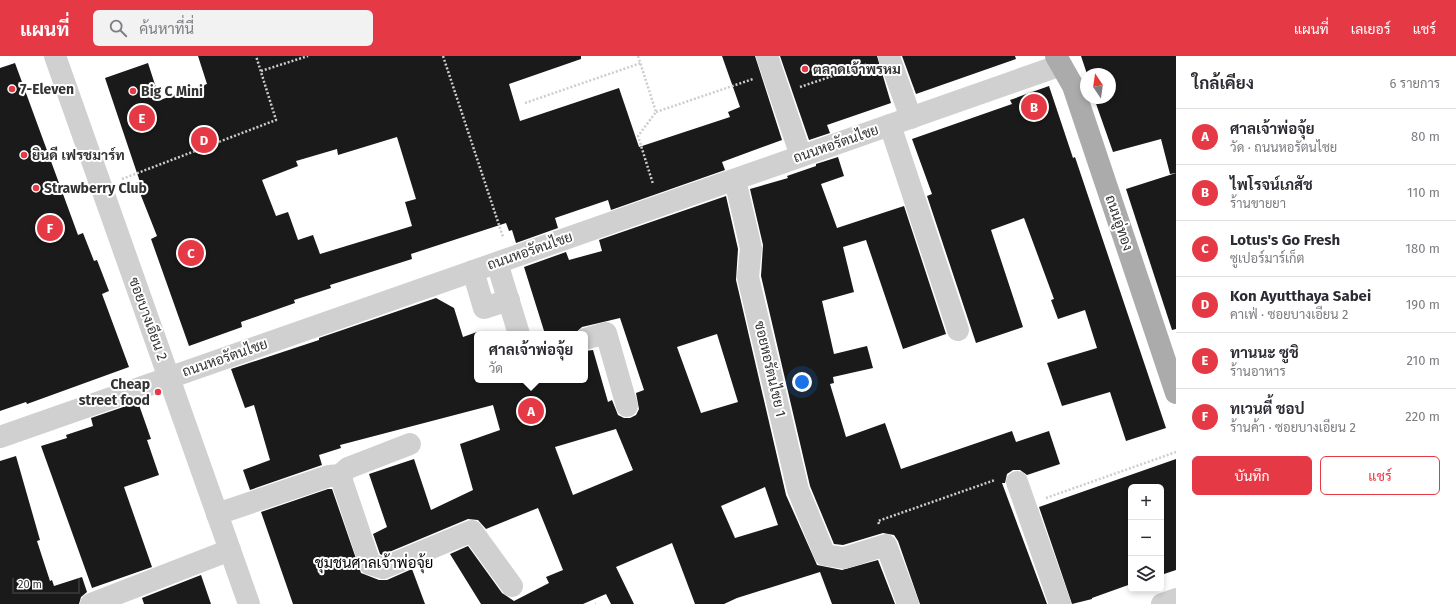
<!DOCTYPE html>
<html lang="th">
<meta charset="utf-8">
<style>
:root{--surface:#fff;--page:#f2f2f3;--text:#2b2b33;--muted:#7c7c81;--line:#e1e1e2;--accent:#e63946}
body{margin:0;font-family:"Fira Sans",Sarabun,sans-serif;background:var(--page);color:var(--text)}
.controls{position:absolute;right:12px;bottom:12px;display:grid;overflow:hidden;border-radius:6px;box-shadow:0 2px 6px #0003}
.controls button{width:36px;height:36px;display:grid;place-items:center;padding:0;border:0;border-bottom:1px solid var(--line);background:var(--surface);color:var(--text);font:20px sans-serif}
.compass{position:absolute;left:1080px;top:12px;width:36px;height:36px;border-radius:50%;background:var(--surface);box-shadow:0 2px 6px #0003;rotate:347deg}
.scale{position:absolute;left:12px;bottom:10px;width:68px;box-sizing:border-box;padding-left:4px;border:2px solid #333;border-top:0;font-size:11px;line-height:14px;white-space:nowrap;color:#333;-webkit-text-stroke:3px #fff;paint-order:stroke}
.you{position:absolute;left:802px;top:326px;width:14px;height:14px;margin:-10px;border:3px solid #fff;border-radius:50%;background:#1a73e8;box-shadow:0 0 0 6px #1a73e833}
.badge{display:grid;place-items:center;width:26px;height:26px;border-radius:50%;background:var(--accent);color:#fff;font-size:13px;font-weight:700}
.pin{position:absolute;translate:-50% -50%;border:2px solid #fff;box-shadow:0 1px 4px #0006}
.popup{position:absolute;left:474px;top:275px;width:114px;height:52px;box-sizing:border-box;display:grid;place-content:center;border-radius:6px;background:var(--surface);filter:drop-shadow(0 1px 3px #0005);font-size:13px;white-space:nowrap;color:var(--muted)}
.popup b{font-size:15px;color:var(--text)}
.popup::after{content:'';position:absolute;left:50%;top:100%;margin-left:-8px;border:8px solid transparent;border-top-color:var(--surface)}
.list{margin:0;padding:0;list-style:none}
h2{display:flex;justify-content:space-between;align-items:center;height:52px;margin:0;padding:0 16px;font-size:17px}
h2 small{font-size:13px;font-weight:400;color:var(--muted)}
.list li{display:grid;grid-template-columns:26px 1fr auto;gap:12px;align-items:center;box-sizing:border-box;height:56px;padding:0 16px;border-top:1px solid var(--line)}
.list b{display:block;font-size:15px;white-space:nowrap}
.list p{margin:0;font-size:13px;white-space:nowrap;color:var(--muted)}
.list em{font-size:13px;font-style:normal;color:var(--muted)}
.actions{display:flex;gap:8px;padding:12px 16px}
.actions a{flex:1;padding:9px 0;border:1px solid var(--accent);border-radius:6px;text-align:center;font-size:14px;color:var(--accent)}
.actions .main{background:var(--accent);color:#fff}
.icon{flex:none;width:22px;height:22px;fill:none;stroke:currentColor;stroke-width:2;stroke-linecap:round;stroke-linejoin:round}
.map{position:relative;flex:none;width:1176px;height:548px;overflow:hidden}
header{display:flex;align-items:center;gap:24px;box-sizing:border-box;height:56px;padding:0 20px;background:var(--accent);color:#fff}
header strong{font-size:19px}
nav{display:flex;gap:22px;margin-inline-start:auto;font-size:14px}
.search{width:280px;height:36px;background:var(--page);display:flex;align-items:center;gap:10px;box-sizing:border-box;padding:0 14px;border-radius:6px;color:var(--muted);font-size:15px}
main{display:flex}
aside{flex:1;background:var(--surface)}
.map>svg:first-child{display:block}
</style>
<header>
<strong>แผนที่</strong>
<div class="search"><svg class="icon" aria-label="search" viewBox="0 0 24 24"><circle cx="10" cy="10" r="6"/><path d="M15 15l6 6"/></svg>ค้นหาที่นี่</div>
<nav><a>แผนที่</a><a>เลเยอร์</a><a>แชร์</a></nav>
</header>
<main>
<div class="map">
<svg width="1176" height="548" viewBox="0 0 1176 548">
<rect width="100%" height="100%" fill="#fff"/>
<!-- building -->
<g fill="#1a1a1a" fill-rule="evenodd">
<path d="M198,0H581V3L509,28L520,65L619,32L639,91L730,61L728,56L740,51L722,0H755L782,84L722,106L725,114L611,154L608,144L555,162L558,172L516,187L512,174L509,175L506,167L411,198L412,203L330,229L331,232L294,244L295,247L241,266L242,271L189,290L151,183L157,180L136,127L140,126L105,22L148,7L160,44L207,28ZM397,81L416,143L405,146L412,170L320,198L313,179L298,184L288,156L276,160L262,124L298,110L296,105L337,93L338,99Z"/>
<polygon points="780,0 877,0 891,47 827,69 830,77 809,84"/>
<polygon points="902,0 1015,0 1016,3 916,38"/>
<polygon points="1081,0 1176,0 1176,117 1170,118 1161,83 1113,96 1094,42 1110,42 1110,18 1087,18"/>
<polygon points="15,7 78,179 83,177 94,205 97,204 109,235 102,238 129,311 27,348 26,346 0,355 0,12"/>
<polygon points="1049,30 1073,102 1075,101 1166,372 1126,385 1110,336 1062,350 1047,307 1097,292 1085,254 1058,263 1051,244 1054,243 1024,162 991,174 1023,271 976,287 927,140 932,138 912,83 1012,48 1010,44"/>
<polygon points="838,101 844,120 821,128 837,172 904,150 946,278 903,293 866,184 843,191 854,236 822,245 834,298 867,290 873,312 833,321 834,327 830,328 846,381 885,367 901,413 1012,375 1016,386 1049,375 1060,408 1027,419 1020,414 1013,414 1007,418 1005,427 1002,427 1047,548 920,548 898,485 894,479 883,477 843,489 834,488 810,430 761,220 763,189 750,133 788,122 787,120 816,110 816,108"/>
<polygon points="1176,117 1176,273 1172,274 1126,133"/>
<path d="M726,140L738,193L736,224L786,439L817,509L842,514L878,504L895,548H832L820,516L737,542L724,548H695L672,487L616,511L634,548H611L606,538L583,548H481L450,498L468,490L502,537L514,545L549,527L546,521L563,514L538,452L486,473L478,464L468,463L382,499L380,498L373,478L387,471L369,418L414,403L431,454L473,434L460,388L500,374L493,349L340,389L341,392L319,399L322,409L250,434L243,414L270,404L254,349L245,352L231,313L319,284V282L436,242L454,252L463,281L477,276V324H585V295L593,294L608,346L612,344L618,359L624,362H630L636,359L639,353L636,337L644,334L620,262L582,271L574,278H545L524,211L566,196L569,204L602,195L599,184ZM717,278L738,346L701,357L677,291ZM616,373L633,414L573,439L555,391ZM765,431L778,469L735,482L721,450Z"/>
<polygon points="138,346 151,383 147,384 159,419 124,431 152,511 92,532 41,390 67,382 66,379 93,370 91,362"/>
<polygon points="16,400 40,484 37,485 50,525 52,524 54,530 82,521 87,536 81,541 79,548 0,548 0,405"/>
<polygon points="1176,403 1176,514 1161,519 1161,431 1131,431 1131,528 1092,542 1092,543 1072,548 1039,451"/>
<polygon points="328,433 332,433 361,517 379,524 387,524 412,513 425,548 293,548 261,456"/>
<polygon points="201,519 211,548 144,548 142,542"/>
</g>
<g fill="none" stroke-linecap="round" stroke-linejoin="round">
<!-- path -->
<g stroke="#cdcdcd" stroke-width="2.5" stroke-dasharray="2 2" stroke-linecap="butt">
<polyline points="443,0 503,181"/>
<polyline points="638,0 656,56 638,80 653,128"/>
<polyline points="261,15 308,0"/>
<polyline points="800,31 868,8"/>
<polyline points="525,47 641,7"/>
<polyline points="656,56 753,23"/>
<polyline points="122,123 276,64 256,0"/>
<polyline points="1046,442 1176,396"/>
<polyline points="879,468 878,465 995,424"/>
<polyline points="595,548 596,548"/>
</g>
<!-- minor -->
<g stroke="#d0d0d0" stroke-width="22">
<polyline points="55,0 249,548"/>
<polyline points="767,0 801,100"/>
<polyline points="889,1 911,62"/>
<polyline points="890,69 958,274"/>
<polyline points="735,124 751,192 748,221 798,434 825,499 844,502 886,489 908,548"/>
<polyline points="497,207 519,278"/>
<polyline points="473,215 484,252 509,244"/>
<polyline points="585,283 606,277 627,350"/>
<polyline points="0,381 1061,9"/>
<polyline points="340,419 348,412 410,388"/>
<polyline points="1017,426 1060,548"/>
<polyline points="217,458 329,420 340,419 370,508 383,512 472,475 512,530"/>
<polyline points="91,548 230,494"/>
<polyline points="1162,548 1176,543"/>
</g>
<!-- major -->
<polyline stroke="#ababab" stroke-width="22" points="1056,0 1073,30 1176,337"/>
</g>
<!-- markers -->
<g fill="#e63946" stroke="#fff" stroke-width="1.5">
<circle cx="805" cy="13" r="4"/>
<circle cx="12" cy="33" r="4"/>
<circle cx="133" cy="35" r="4"/>
<circle cx="24" cy="99" r="4"/>
<circle cx="36" cy="132" r="4"/>
<circle cx="158" cy="336" r="4"/>
</g>
<g text-anchor="middle" dominant-baseline="central" stroke-width="4" stroke-linejoin="round" paint-order="stroke">
<!-- poi labels -->
<g font-size="14" font-weight="bold" fill="#333" stroke="#fff" text-anchor="start">
<text x="813" y="13">ตลาดเจ้าพรหม</text>
<text x="20" y="33">7-Eleven</text>
<text x="141" y="35">Big C Mini</text>
<text x="32" y="99">ยินดี เฟรชมาร์ท</text>
<text x="44" y="132">Strawberry Club</text>
<text x="150" y="328" text-anchor="end">Cheap<tspan x="150" dy="16">street food</tspan></text>
</g>
<!-- street labels -->
<g font-size="14" fill="#333" stroke="#fff">
<text transform="translate(836 88) rotate(-19)">ถนนหอรัตนไชย</text>
<text transform="translate(1119 167) rotate(71)">ถนนอู่ทอง</text>
<text transform="translate(530 195) rotate(-19)">ถนนหอรัตนไชย</text>
<text transform="translate(148 263) rotate(70)">ซอยบางเอียน 2</text>
<text transform="translate(225 302) rotate(-19)">ถนนหอรัตนไชย</text>
<text transform="translate(770 313) rotate(77)">ซอยหอรัตนไชย 1</text>
</g>
<!-- neighbourhood labels -->
<g font-size="15" fill="#000" stroke="#fff">
<text x="374" y="507">ชุมชนศาลเจ้าพ่อจุ้ย</text>
</g>
</g>
</svg>
<div class="controls">
<button>+</button>
<button>−</button>
<button><svg class="icon" aria-label="layers" viewBox="0 0 24 24"><path d="M12 4l9 5-9 5-9-5zM3 14l9 5 9-5"/></svg></button>
</div>
<svg class="compass" viewBox="-18 -18 36 36"><path d="M0-13l5 13h-10z" fill="#e53935"/><path d="M0 13l5-13h-10z" fill="#7c7c81"/></svg>
<div class="scale">20 m</div>
<div class="you"></div>
<div class="pin badge" style="left:531px;top:355px">A</div>
<div class="popup"><b>ศาลเจ้าพ่อจุ้ย</b>วัด</div>
<div class="pin badge" style="left:1034px;top:51px">B</div>
<div class="pin badge" style="left:191px;top:197px">C</div>
<div class="pin badge" style="left:204px;top:84px">D</div>
<div class="pin badge" style="left:142px;top:62px">E</div>
<div class="pin badge" style="left:50px;top:172px">F</div>
</div>
<aside>
<h2>ใกล้เคียง<small>6 รายการ</small></h2>
<ul class="list">
<li><span class="badge">A</span><div><b>ศาลเจ้าพ่อจุ้ย</b><p>วัด · ถนนหอรัตนไชย</p></div><em>80 m</em></li>
<li><span class="badge">B</span><div><b>ไพโรจน์เภสัช</b><p>ร้านขายยา</p></div><em>110 m</em></li>
<li><span class="badge">C</span><div><b>Lotus's Go Fresh</b><p>ซูเปอร์มาร์เก็ต</p></div><em>180 m</em></li>
<li><span class="badge">D</span><div><b>Kon Ayutthaya Sabei</b><p>คาเฟ่ · ซอยบางเอียน 2</p></div><em>190 m</em></li>
<li><span class="badge">E</span><div><b>ทานนะ ซูชิ</b><p>ร้านอาหาร</p></div><em>210 m</em></li>
<li><span class="badge">F</span><div><b>ทเวนตี้ ชอป</b><p>ร้านค้า · ซอยบางเอียน 2</p></div><em>220 m</em></li>
</ul>
<div class="actions"><a class="main">บันทึก</a><a>แชร์</a></div>
</aside>
</main>
